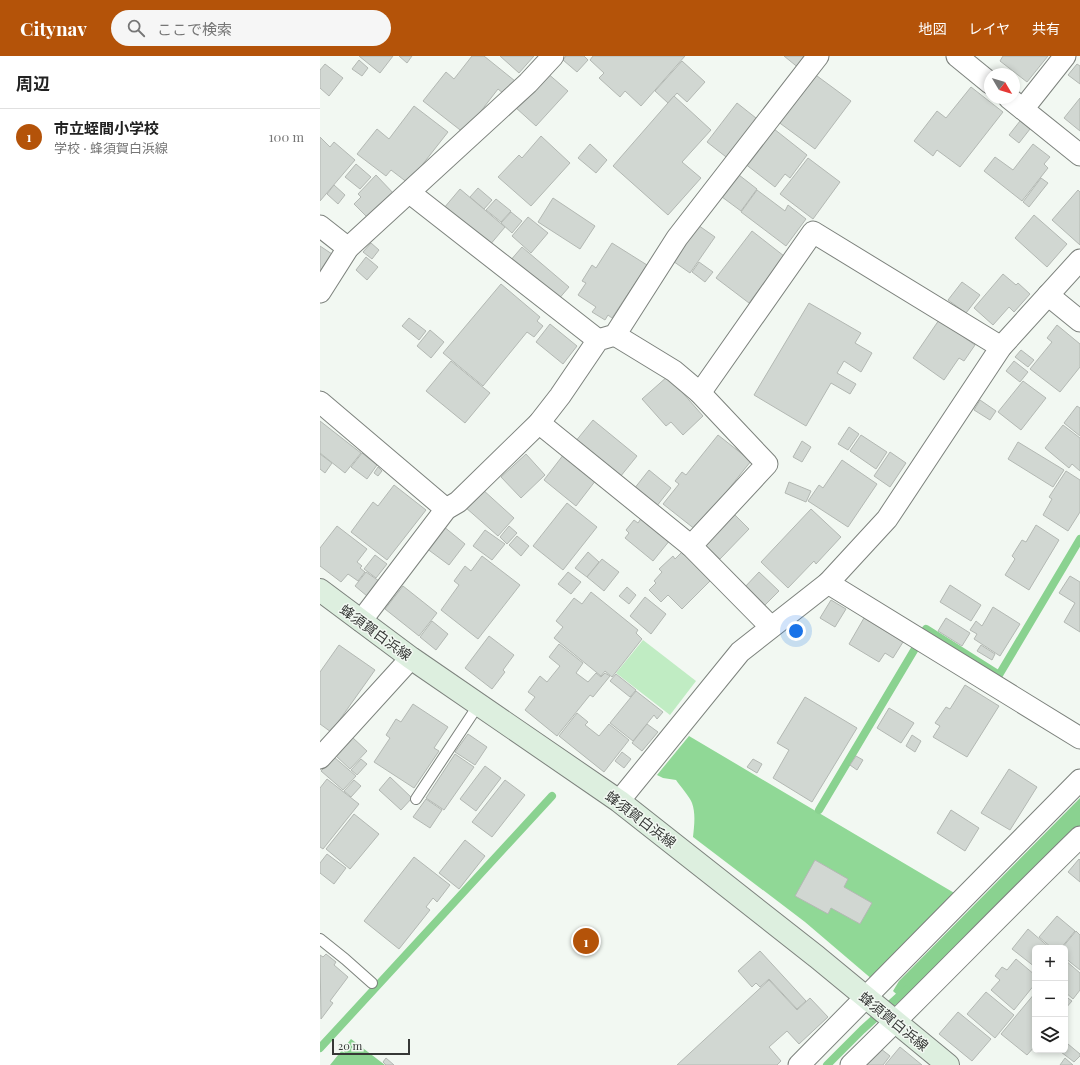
<!DOCTYPE html>
<html lang="ja">
<meta charset="utf-8">
<style>
:root{--surface:#fff;--page:#f6f6f6;--text:#222;--muted:#767676;--line:#e0e0e0;--accent:#b45309}
body{margin:0;font-family:"Playfair Display","Noto Sans JP",serif;background:var(--page);color:var(--text)}
.controls{position:absolute;right:12px;bottom:12px;display:grid;overflow:hidden;border-radius:6px;box-shadow:0 2px 6px #0003}
.controls button{width:36px;height:36px;display:grid;place-items:center;padding:0;border:0;border-bottom:1px solid var(--line);background:var(--surface);color:var(--text);font:20px sans-serif}
.compass{position:absolute;left:664px;top:12px;width:36px;height:36px;border-radius:50%;background:var(--surface);box-shadow:0 2px 6px #0003;rotate:128deg}
.scale{position:absolute;left:12px;bottom:10px;width:78px;box-sizing:border-box;padding-left:4px;border:2px solid #363836;border-top:0;font-size:11px;line-height:14px;white-space:nowrap;color:#363836;-webkit-text-stroke:3px #f2f8f2;paint-order:stroke}
.you{position:absolute;left:476px;top:575px;width:14px;height:14px;margin:-10px;border:3px solid #fff;border-radius:50%;background:#1a73e8;box-shadow:0 0 0 6px #1a73e833}
.badge{display:grid;place-items:center;width:26px;height:26px;border-radius:50%;background:var(--accent);color:#fff;font-size:13px;font-weight:700}
.pin{position:absolute;translate:-50% -50%;border:2px solid #fff;box-shadow:0 1px 4px #0006}
.list{margin:0;padding:0;list-style:none}
h2{display:flex;justify-content:space-between;align-items:center;height:52px;margin:0;padding:0 16px;font-size:17px}
h2 small{font-size:13px;font-weight:400;color:var(--muted)}
.list li{display:grid;grid-template-columns:26px 1fr auto;gap:12px;align-items:center;box-sizing:border-box;height:56px;padding:0 16px;border-top:1px solid var(--line)}
.list b{display:block;font-size:15px;white-space:nowrap}
.list p{margin:0;font-size:13px;white-space:nowrap;color:var(--muted)}
.list em{font-size:13px;font-style:normal;color:var(--muted)}
.icon{flex:none;width:22px;height:22px;fill:none;stroke:currentColor;stroke-width:2;stroke-linecap:round;stroke-linejoin:round}
.map{position:relative;flex:none;width:760px;height:1009px;overflow:hidden}
header{display:flex;align-items:center;gap:24px;box-sizing:border-box;height:56px;padding:0 20px;background:var(--accent);color:#fff}
header strong{font-size:19px}
nav{display:flex;gap:22px;margin-inline-start:auto;font-size:14px}
.search{width:280px;height:36px;background:var(--page);display:flex;align-items:center;gap:10px;box-sizing:border-box;padding:0 14px;border-radius:22px;color:var(--muted);font-size:15px}
main{display:flex}
aside{flex:1;background:var(--surface)}
.map>svg:first-child{display:block}
</style>
<header>
<strong>Citynav</strong>
<div class="search"><svg class="icon" aria-label="search" viewBox="0 0 24 24"><circle cx="10" cy="10" r="6"/><path d="M15 15l6 6"/></svg>ここで検索</div>
<nav><a>地図</a><a>レイヤ</a><a>共有</a></nav>
</header>
<main>
<aside>
<h2>周辺<small></small></h2>
<ul class="list">
<li><span class="badge">1</span><div><b>市立蛭間小学校</b><p>学校 · 蜂須賀白浜線</p></div><em>100 m</em></li>
</ul>
</aside>
<div class="map">
<svg width="760" height="1009" viewBox="0 0 760 1009">
<rect width="100%" height="100%" fill="#f2f8f2"/>
<!-- green -->
<polygon fill="#c0ecc3" points="323,584 376,625 350,659 296,617"/>
<!-- forest -->
<path fill="#90d896" d="M369,680L636,838L553,924L485,866L373,781C374,771 376,758 372,747C370,741 360,730 356,724L343,722L337,719Z"/>
<!-- water -->
<g fill="#8ad290">
<polygon points="760,742 760,771 585,946 573,935 579,925"/>
<polygon points="31,983 65,1009 10,1009"/>
</g>
<g fill="none" stroke-linecap="round" stroke-linejoin="round">
<!-- stream -->
<g stroke="#8ad290" stroke-width="8">
<polyline points="606,573 679,619 760,483"/>
<polyline points="499,754 596,591"/>
<polyline points="0,992 232,740"/>
<polyline points="507,1009 542,974 586,934"/>
</g>
</g>
<!-- building -->
<g fill="#d1d7d2" stroke="#b3b8b3">
<polygon points="39,0 73,0 60,17"/>
<polygon points="79,0 92,0 87,7"/>
<polygon points="152,0 164,0 195,25 184,38 178,33 144,77 103,45 126,16 134,23"/>
<polygon points="180,0 214,0 199,17"/>
<polygon points="246,0 264,0 268,4 257,16 243,4"/>
<polygon points="273,0 365,0 321,50 305,35 300,41 279,22 284,17 270,4"/>
<polygon points="464,0 490,0 480,13"/>
<polygon points="683,0 728,0 707,26 680,5"/>
<polygon points="39,4 48,12 42,20 32,13"/>
<polygon points="362,5 385,26 367,46 357,37 348,47 335,35"/>
<polygon points="5,8 23,22 9,40 0,32 0,14"/>
<polygon points="757,8 760,10 760,28 748,19"/>
<polygon points="226,16 248,35 216,70 195,51"/>
<polygon points="493,17 531,45 495,93 457,65"/>
<polygon points="651,31 683,56 640,111 617,94 613,100 594,85 617,55 626,62"/>
<polygon points="354,40 391,74 362,106 381,122 348,159 293,110"/>
<polygon points="760,42 760,75 744,62"/>
<polygon points="417,47 441,66 410,104 387,86"/>
<polygon points="94,50 128,76 88,127 71,114 66,120 37,98 57,73 69,83"/>
<polygon points="700,65 710,73 699,87 689,79"/>
<polygon points="449,69 487,99 470,122 465,118 455,131 424,107"/>
<polygon points="221,80 250,107 211,150 178,121 199,99 202,102"/>
<polygon points="0,81 10,91 14,86 35,104 0,145"/>
<polygon points="270,88 287,104 276,117 258,102"/>
<polygon points="713,88 730,101 724,108 728,112 702,145 664,115 675,101 693,114"/>
<polygon points="488,102 520,126 493,163 460,138"/>
<polygon points="36,108 51,121 40,133 25,121"/>
<polygon points="56,119 75,139 50,164 34,148 41,141 38,138"/>
<polygon points="419,119 437,133 421,155 402,141"/>
<polygon points="721,122 728,127 709,151 703,146"/>
<polygon points="14,129 25,139 18,148 7,138"/>
<polygon points="158,132 172,144 164,153 150,141"/>
<polygon points="140,133 185,171 169,190 124,152"/>
<polygon points="437,134 465,155 468,149 486,163 466,190 421,156"/>
<polygon points="758,134 760,136 760,189 732,164"/>
<polygon points="233,142 275,170 260,193 218,166"/>
<polygon points="176,143 191,155 181,166 166,154"/>
<polygon points="191,156 202,165 192,177 181,167"/>
<polygon points="714,159 747,188 727,211 695,182"/>
<polygon points="208,161 228,177 211,197 192,180"/>
<polygon points="375,167 395,181 370,217 350,203"/>
<polygon points="432,175 464,200 429,247 396,222"/>
<polygon points="51,187 59,194 52,203 43,196"/>
<polygon points="292,187 327,209 292,262 288,259 285,264 272,256 276,251 258,239 266,227 262,225 272,209 276,212"/>
<polygon points="0,190 12,198 0,215"/>
<polygon points="202,191 249,231 237,245 190,205"/>
<polygon points="46,201 58,211 47,224 36,214"/>
<polygon points="379,206 393,216 385,226 372,216"/>
<polygon points="683,218 696,229 698,227 710,238 694,256 689,251 673,269 654,252"/>
<polygon points="642,226 660,239 646,257 628,244"/>
<polygon points="181,228 220,261 217,265 223,270 214,281 207,276 163,330 123,297"/>
<polygon points="489,247 541,277 535,287 552,297 541,316 524,305 517,317 536,328 530,338 511,327 486,370 434,339"/>
<polygon points="89,262 106,275 99,284 82,270"/>
<polygon points="619,264 655,289 644,305 639,302 624,324 593,302"/>
<polygon points="230,268 257,290 243,308 216,286"/>
<polygon points="737,269 760,288 760,311 740,336 710,313 732,286 727,282"/>
<polygon points="110,274 124,286 111,302 97,290"/>
<polygon points="701,294 714,304 708,311 695,301"/>
<polygon points="131,305 170,337 145,367 106,335"/>
<polygon points="694,305 708,316 700,326 686,315"/>
<polygon points="348,320 383,360 363,379 351,366 346,370 322,343"/>
<polygon points="703,325 726,342 701,374 678,356"/>
<polygon points="660,344 676,355 670,364 654,354"/>
<polygon points="757,350 760,352 760,380 744,367"/>
<polygon points="273,364 317,400 300,421 255,386"/>
<polygon points="0,365 41,397 25,417 0,397"/>
<polygon points="743,369 760,382 760,415 752,408 749,412 725,392"/>
<polygon points="529,371 539,378 528,394 518,388"/>
<polygon points="398,379 431,405 376,474 343,448 359,428 355,425 362,416 366,419"/>
<polygon points="541,379 567,396 556,413 530,395"/>
<polygon points="482,385 491,391 482,406 473,401"/>
<polygon points="698,386 744,414 733,431 688,403"/>
<polygon points="570,396 586,407 570,431 554,420"/>
<polygon points="42,397 57,409 47,423 31,411"/>
<polygon points="0,398 12,407 5,417 0,413"/>
<polygon points="206,398 225,419 201,442 181,421"/>
<polygon points="244,398 276,424 256,450 224,424"/>
<polygon points="522,404 557,428 528,471 488,445 499,429 503,432"/>
<polygon points="58,411 62,415 58,420 54,417"/>
<polygon points="329,414 351,432 336,451 314,433"/>
<polygon points="746,415 760,424 760,456 748,475 723,459 732,443 729,441"/>
<polygon points="469,426 491,435 486,446 465,437"/>
<polygon points="74,429 106,454 67,504 31,476 53,446 58,450"/>
<polygon points="162,433 194,462 178,480 145,451"/>
<polygon points="247,447 277,471 243,514 213,490"/>
<polygon points="491,453 521,481 496,508 494,505 468,532 441,506"/>
<polygon points="413,457 429,473 400,503 384,488"/>
<polygon points="322,461 350,484 333,505 305,482 309,477 306,474 314,464 318,467"/>
<polygon points="716,469 739,484 709,534 685,519 695,503 692,500 702,484 706,486"/>
<polygon points="17,470 47,493 37,506 42,510 40,512 45,516 38,525 28,518 21,526 0,510 0,492"/>
<polygon points="123,470 145,488 129,509 106,492"/>
<polygon points="189,470 197,477 187,488 180,481"/>
<polygon points="165,474 185,488 172,504 153,490"/>
<polygon points="197,480 209,490 201,500 189,489"/>
<polygon points="365,493 393,522 362,553 348,539 341,546 329,534 336,527 334,525 342,516 339,513 353,500 355,503"/>
<polygon points="268,496 279,506 267,521 255,512"/>
<polygon points="55,499 67,508 56,522 44,513"/>
<polygon points="162,500 200,529 158,583 121,554 139,529 134,525 145,510 151,515"/>
<polygon points="282,503 299,516 284,535 267,521"/>
<polygon points="46,516 59,525 47,540 35,530"/>
<polygon points="248,516 261,526 251,538 238,528"/>
<polygon points="439,516 459,535 443,551 424,532"/>
<polygon points="750,520 760,526 760,576 744,566 755,547 739,537"/>
<polygon points="630,529 661,549 651,565 620,546"/>
<polygon points="83,530 117,557 99,580 65,553"/>
<polygon points="307,531 316,539 309,548 299,540"/>
<polygon points="271,536 318,574 316,577 322,583 292,621 285,615 281,620 234,582 243,571 236,565 254,542 262,548"/>
<polygon points="325,541 346,558 331,578 310,560"/>
<polygon points="511,544 526,553 515,571 500,562"/>
<polygon points="673,551 700,568 680,600 654,583 657,578 650,574 656,565 662,570"/>
<polygon points="544,562 583,586 573,602 565,597 559,606 529,588"/>
<polygon points="626,562 650,577 642,590 618,575"/>
<polygon points="112,565 128,578 116,594 100,581"/>
<polygon points="169,580 194,599 183,614 185,616 172,633 145,612"/>
<polygon points="239,588 263,607 256,617 268,626 276,617 281,621 285,617 290,620 273,641 270,639 237,680 205,654 215,641 208,636 220,620 227,626 240,610 229,601"/>
<polygon points="19,589 55,614 11,676 0,668 0,616"/>
<polygon points="661,589 675,598 672,604 657,595"/>
<polygon points="296,618 316,634 310,641 290,625"/>
<polygon points="645,629 679,650 647,701 613,681 620,670 615,667 626,651 630,653"/>
<polygon points="316,635 343,656 337,663 334,659 313,685 290,667"/>
<polygon points="485,641 537,672 492,746 453,722 469,694 457,687"/>
<polygon points="93,648 128,671 114,692 119,695 94,732 54,706 70,682 66,679 76,663 81,666"/>
<polygon points="569,652 594,667 581,687 557,672"/>
<polygon points="257,657 268,666 265,669 279,680 289,668 309,684 284,716 239,680"/>
<polygon points="327,668 338,676 322,695 312,687"/>
<polygon points="148,678 167,691 155,709 135,696"/>
<polygon points="592,679 601,685 595,696 586,690"/>
<polygon points="32,681 47,695 30,713 16,700"/>
<polygon points="302,696 311,703 304,712 295,705"/>
<polygon points="135,698 154,711 124,754 106,742"/>
<polygon points="536,700 543,704 537,714 530,709"/>
<polygon points="14,701 36,720 23,734 1,715"/>
<polygon points="41,703 47,708 37,719 31,714"/>
<polygon points="433,703 442,708 437,717 427,711"/>
<polygon points="165,710 181,722 156,755 140,743"/>
<polygon points="689,713 717,731 690,774 661,757"/>
<polygon points="70,721 92,742 81,754 59,734"/>
<polygon points="7,723 39,748 3,793 0,791 0,732"/>
<polygon points="34,724 41,730 31,741 24,735"/>
<polygon points="185,724 205,739 172,781 152,766"/>
<polygon points="106,743 122,754 110,772 93,761"/>
<polygon points="631,754 659,772 645,795 617,777"/>
<polygon points="34,758 59,778 30,813 6,793"/>
<polygon points="145,784 165,800 139,833 119,817"/>
<polygon points="7,798 26,812 14,828 0,817 0,807"/>
<polygon points="94,801 130,829 117,846 113,842 106,851 110,854 79,893 44,865"/>
<polygon points="759,803 760,804 760,826 748,816"/>
<polygon points="495,804 528,823 524,831 552,847 540,868 511,852 508,858 475,840"/>
<polygon points="737,860 755,875 741,892 732,892 719,881"/>
<polygon points="708,873 730,892 715,892 715,911 692,893"/>
<polygon points="756,875 760,879 760,914 745,902 745,892 742,892"/>
<polygon points="440,895 486,945 477,953 449,923 440,931 436,927 432,931 418,915"/>
<polygon points="6,898 16,906 14,909 28,921 10,945 13,947 1,963 0,899 3,901"/>
<polygon points="696,903 715,919 715,928 694,954 671,934 680,924 675,920 682,911 687,914"/>
<polygon points="745,904 760,917 760,934 753,943 745,936"/>
<polygon points="449,924 477,954 490,942 508,961 479,988 467,975 449,991 461,1005 457,1009 357,1009"/>
<polygon points="666,936 694,959 675,982 647,958"/>
<polygon points="715,937 715,990 707,999 681,978"/>
<polygon points="745,940 752,945 745,953"/>
<polygon points="638,956 671,983 652,1005 619,978"/>
<polygon points="748,988 760,998 760,1000 754,1006 741,996 743,994 745,994 745,991"/>
<polygon points="556,989 570,1000 563,1009 546,1009 543,1006"/>
<polygon points="580,991 602,1009 565,1009"/>
<polygon points="66,1002 74,1009 66,1009 63,1006"/>
<polygon points="745,1002 753,1009 740,1009"/>
</g>
<g fill="none" stroke-linecap="round" stroke-linejoin="round">
<!-- lane casing -->
<g stroke="#7d827d" stroke-width="12">
<g id="lane">
<polyline points="96,743 159,648"/>
<polyline points="0,883 25,903 52,927"/>
</g>
</g>
<!-- street casing -->
<g stroke="#7d827d" stroke-width="23">
<g id="street">
<polyline points="637,0 670,27"/>
<polyline points="689,42 760,99"/>
<polyline points="703,53 745,0"/>
<polyline points="90,137 278,284"/>
<polyline points="0,170 28,192"/>
<polyline points="0,236 28,192 208,27 233,0"/>
<polyline points="728,239 760,265"/>
<polyline points="295,279 354,315 380,337 447,408 371,490"/>
<polyline points="380,337 493,176 681,291"/>
<polyline points="0,346 126,453"/>
<polyline points="219,367 371,490 451,571"/>
<polyline points="508,527 760,682"/>
<polyline points="41,565 126,453 138,446 219,367 240,340 278,284 295,279 357,182 498,0"/>
<polyline points="0,702 91,602"/>
<polyline points="299,745 420,596 508,527 567,463 681,291 760,204"/>
<polyline points="479,1009 760,724"/>
<path d="M531,1009C608,934 683,856 760,781"/>
</g>
</g>
<!-- secondary casing -->
<g stroke="#7d827d" stroke-width="24">
<polyline id="secondary" points="0,534 91,602 299,745 497,901 628,1009"/>
</g>
<!-- lane -->
<use href="#lane" stroke="#fff" stroke-width="10"/>
<!-- street -->
<use href="#street" stroke="#fff" stroke-width="21"/>
<!-- secondary -->
<use href="#secondary" stroke="#ddefdf" stroke-width="22"/>
</g>
<g text-anchor="middle" dominant-baseline="central" stroke-width="3" stroke-linejoin="round" paint-order="stroke">
<!-- street labels -->
<g font-size="14" fill="#363836" stroke="#f2f8f2">
<text transform="translate(56 576) rotate(36)">蜂須賀白浜線</text>
<text transform="translate(321 763) rotate(37)">蜂須賀白浜線</text>
<text transform="translate(574 965) rotate(39)">蜂須賀白浜線</text>
</g>
</g>
</svg>
<div class="controls">
<button>+</button>
<button>−</button>
<button><svg class="icon" aria-label="layers" viewBox="0 0 24 24"><path d="M12 4l9 5-9 5-9-5zM3 14l9 5 9-5"/></svg></button>
</div>
<svg class="compass" viewBox="-18 -18 36 36"><path d="M0-13l5 13h-10z" fill="#e53935"/><path d="M0 13l5-13h-10z" fill="#767676"/></svg>
<div class="scale">20 m</div>
<div class="you"></div>
<div class="pin badge" style="left:266px;top:885px">1</div>
</div>
</main>
